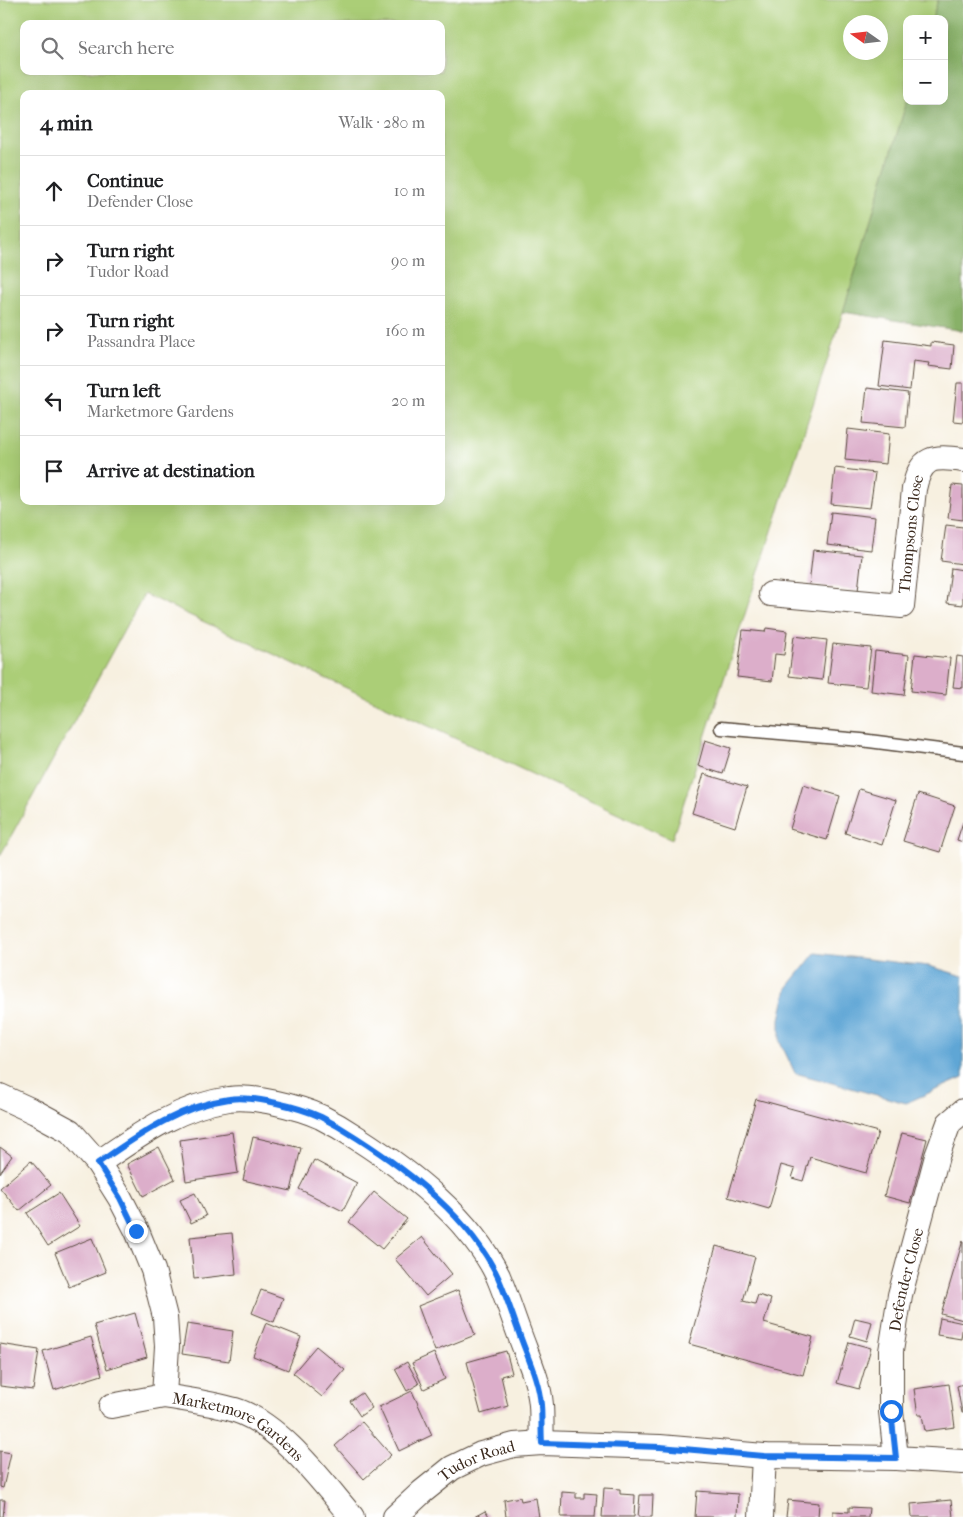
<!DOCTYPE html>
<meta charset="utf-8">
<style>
:root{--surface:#fff;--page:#f2f2f2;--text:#202124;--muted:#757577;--line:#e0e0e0}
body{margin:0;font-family:"IM FELL French Canon",serif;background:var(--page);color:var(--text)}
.controls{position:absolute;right:15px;top:15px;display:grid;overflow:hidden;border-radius:10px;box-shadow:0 5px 20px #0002}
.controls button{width:45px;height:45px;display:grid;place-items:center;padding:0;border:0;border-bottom:1px solid var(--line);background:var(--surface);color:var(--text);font:25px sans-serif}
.compass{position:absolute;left:843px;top:15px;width:45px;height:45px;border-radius:50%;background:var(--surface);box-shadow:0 5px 20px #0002;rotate:284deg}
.stop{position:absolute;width:15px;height:15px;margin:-11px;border:4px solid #1a73e8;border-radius:50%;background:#fff}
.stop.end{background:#1a73e8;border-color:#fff;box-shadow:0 1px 5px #0008}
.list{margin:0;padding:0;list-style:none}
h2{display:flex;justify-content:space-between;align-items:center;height:65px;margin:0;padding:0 20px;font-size:21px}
h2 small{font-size:16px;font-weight:400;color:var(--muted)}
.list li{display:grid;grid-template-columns:32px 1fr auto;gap:15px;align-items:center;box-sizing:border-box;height:70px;padding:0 20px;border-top:1px solid var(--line)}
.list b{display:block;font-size:19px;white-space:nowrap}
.list p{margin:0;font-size:16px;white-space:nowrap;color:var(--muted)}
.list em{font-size:16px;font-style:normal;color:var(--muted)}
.icon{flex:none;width:28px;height:28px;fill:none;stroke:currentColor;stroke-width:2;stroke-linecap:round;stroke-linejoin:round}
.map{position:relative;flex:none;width:963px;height:1517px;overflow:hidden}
.search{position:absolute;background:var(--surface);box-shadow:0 5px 20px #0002;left:20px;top:20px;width:425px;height:55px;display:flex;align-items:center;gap:12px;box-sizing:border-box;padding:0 18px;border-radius:10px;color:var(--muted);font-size:19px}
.panel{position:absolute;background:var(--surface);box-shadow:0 5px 20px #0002;left:20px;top:90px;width:425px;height:415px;border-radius:10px}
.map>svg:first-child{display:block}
</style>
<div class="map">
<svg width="963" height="1517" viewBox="0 0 963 1517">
<rect width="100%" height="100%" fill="#fff"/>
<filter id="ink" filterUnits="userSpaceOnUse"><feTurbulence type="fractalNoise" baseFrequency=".02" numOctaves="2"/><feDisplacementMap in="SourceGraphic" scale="10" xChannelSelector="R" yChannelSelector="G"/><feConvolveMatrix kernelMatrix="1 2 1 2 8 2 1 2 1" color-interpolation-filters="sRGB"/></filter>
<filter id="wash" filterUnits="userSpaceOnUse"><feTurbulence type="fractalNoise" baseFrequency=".0096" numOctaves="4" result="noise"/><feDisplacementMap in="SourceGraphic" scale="20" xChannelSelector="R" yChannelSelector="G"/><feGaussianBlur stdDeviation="1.12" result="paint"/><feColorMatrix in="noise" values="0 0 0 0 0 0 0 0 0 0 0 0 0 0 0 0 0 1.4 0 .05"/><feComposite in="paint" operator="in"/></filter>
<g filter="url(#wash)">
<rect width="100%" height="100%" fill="#f7f0e0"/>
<!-- green -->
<path fill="#abce77" stroke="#737c4a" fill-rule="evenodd" d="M0,0H938L932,19H907V101L843,312L672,839L144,594L0,856ZM850,22H880V52H850ZM24,24H441V71H24ZM24,94H441V501H24Z"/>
<!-- forest -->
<polygon fill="#88b168" stroke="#626e43" points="938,0 963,0 963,331 843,312 907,101 944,101 944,19 932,19"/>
<!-- water -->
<polygon fill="#5fa6d5" stroke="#4d687a" points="815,953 929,966 963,976 963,1078 906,1103 795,1073 780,1042 780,1019 787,988"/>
<g id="blocks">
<!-- building -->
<g fill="#dcaeca">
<polygon points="885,340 931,346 931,342 954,345 952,369 928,366 929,363 913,361 910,390 879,386"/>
<polygon points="957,383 963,383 963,422 953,421"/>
<polygon points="867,388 908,393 905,427 863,423"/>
<polygon points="848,429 889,434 886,464 845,460"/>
<polygon points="835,468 875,473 870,508 831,504"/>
<polygon points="952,485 963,486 963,520 948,518"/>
<polygon points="831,512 875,517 871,550 827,545"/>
<polygon points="946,525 963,527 963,564 941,561"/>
<polygon points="813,550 862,555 858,591 809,585"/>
<polygon points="951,568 963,570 963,605 947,603"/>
<polygon points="766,628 787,631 784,655 775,654 772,681 737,677 743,630 765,632"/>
<polygon points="794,636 827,640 822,680 789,676"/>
<polygon points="833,644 871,648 866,687 828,683"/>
<polygon points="875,651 909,655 904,695 871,691"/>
<polygon points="915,654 950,658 946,695 911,691"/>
<polygon points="957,656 963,657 963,688 953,687"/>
<polygon points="705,740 731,748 723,774 698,766"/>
<polygon points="704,774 747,787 735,827 692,813"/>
<polygon points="803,785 840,796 827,840 790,829"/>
<polygon points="859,789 896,800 882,845 845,833"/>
<polygon points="918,794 955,806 940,852 903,841"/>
<polygon points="963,822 963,842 957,840"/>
<polygon points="756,1099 878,1132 866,1173 810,1157 803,1181 792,1178 795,1169 781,1165 769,1209 728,1197"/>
<polygon points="232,1132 238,1173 186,1181 180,1140"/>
<polygon points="902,1133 927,1139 910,1203 884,1196"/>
<polygon points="253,1137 301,1148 291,1191 243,1180"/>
<polygon points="0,1147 12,1156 0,1173"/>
<polygon points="159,1147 175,1179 143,1196 127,1164"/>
<polygon points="314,1160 357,1183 343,1211 299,1189"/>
<polygon points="31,1161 51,1185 19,1211 0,1188"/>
<polygon points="374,1192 407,1219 382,1249 349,1222"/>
<polygon points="59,1193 80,1226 48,1246 27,1213"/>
<polygon points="195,1193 206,1216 191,1223 180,1200"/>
<polygon points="232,1233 236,1274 194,1279 190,1237"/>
<polygon points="422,1237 452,1274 426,1296 395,1259"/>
<polygon points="92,1238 106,1272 69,1287 55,1253"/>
<polygon points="963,1240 963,1320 941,1314"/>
<polygon points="716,1246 755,1257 743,1301 755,1304 758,1295 771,1299 764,1323 813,1337 803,1375 689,1344"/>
<polygon points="261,1290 283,1298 274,1322 252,1313"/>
<polygon points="458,1290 475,1335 435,1351 418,1306"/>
<polygon points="135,1313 147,1357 107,1369 94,1325"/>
<polygon points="855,1318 872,1322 867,1341 850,1336"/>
<polygon points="940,1318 963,1323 961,1339 937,1335"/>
<polygon points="266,1323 301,1337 288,1370 253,1356"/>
<polygon points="187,1324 233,1331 229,1361 182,1354"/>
<polygon points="91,1337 102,1375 54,1390 43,1351"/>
<polygon points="849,1342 871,1348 859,1389 837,1383"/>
<polygon points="0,1344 39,1350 33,1390 0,1386"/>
<polygon points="316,1346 345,1370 322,1397 293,1373"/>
<polygon points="506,1351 512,1373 501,1376 508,1406 481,1414 467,1362"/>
<polygon points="434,1353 445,1379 424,1389 412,1363"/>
<polygon points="407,1362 419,1384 407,1391 395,1369"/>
<polygon points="949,1384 955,1427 925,1431 922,1415 918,1415 914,1389"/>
<polygon points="963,1384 963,1413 962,1413 957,1386"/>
<polygon points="412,1391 432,1435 399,1451 379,1407"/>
<polygon points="362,1393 372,1408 360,1416 350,1401"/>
<polygon points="362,1422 391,1455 364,1479 335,1446"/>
<polygon points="0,1451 11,1453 3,1488 0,1487"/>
<polygon points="604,1488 620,1489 620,1494 635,1495 634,1517 602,1517"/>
<polygon points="697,1491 738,1494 737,1517 695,1517"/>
<polygon points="562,1492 576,1493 576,1498 584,1498 584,1493 597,1494 595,1517 561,1517"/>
<polygon points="640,1495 653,1495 652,1517 638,1517"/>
<polygon points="520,1497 521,1501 536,1498 539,1517 506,1517 504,1500"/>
<polygon points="0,1500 5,1500 3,1517 0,1517"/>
<polygon points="788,1500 819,1503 818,1517 786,1517"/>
<polygon points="951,1500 953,1517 912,1517 911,1504"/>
<polygon points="849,1507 869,1508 868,1517 833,1517 833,1511 849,1512"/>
<polygon points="485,1511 489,1517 474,1517"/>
</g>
</g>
</g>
<g filter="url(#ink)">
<use href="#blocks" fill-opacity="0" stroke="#57483b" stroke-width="1"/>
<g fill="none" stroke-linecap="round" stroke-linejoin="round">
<!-- lane casing -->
<g stroke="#57483b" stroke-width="15">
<polyline id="lane" points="721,728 861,740 963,753"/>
</g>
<!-- street casing -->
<g stroke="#57483b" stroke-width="26">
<g id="street">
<path id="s1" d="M771,594L902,606L914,489C921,456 933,456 963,460"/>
<path id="s2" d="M0,1096L35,1112L70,1131L98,1163L120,1198L137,1231L153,1270L165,1317L167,1346L164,1396C188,1400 212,1403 235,1410C280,1424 322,1482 352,1517"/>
<path d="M98,1163C139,1135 179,1106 229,1099C252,1095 299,1107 321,1117C333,1123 345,1130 357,1138C410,1172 470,1218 498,1276C506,1295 512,1314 519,1333C527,1356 539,1380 541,1405C542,1418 541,1430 542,1443"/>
<polyline points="111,1406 164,1396"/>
<path id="s3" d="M896,1458L891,1411V1351L900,1295L937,1156L949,1123L963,1111"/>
<path id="s4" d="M395,1517L422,1492L452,1468L481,1454L514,1445L542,1443L660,1447L764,1456L896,1458L963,1462"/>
<polyline points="761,1517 764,1456"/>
</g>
</g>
<!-- lane -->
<use href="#lane" stroke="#fff" stroke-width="12"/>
<!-- street -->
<use href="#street" stroke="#fff" stroke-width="24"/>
</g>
</g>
<g fill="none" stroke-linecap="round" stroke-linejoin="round" filter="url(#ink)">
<!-- route -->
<path stroke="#1a73e8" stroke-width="6" d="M136,1231L120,1198L98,1163C139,1135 179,1106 229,1099C252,1095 299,1107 321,1117C333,1123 345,1130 357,1138C410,1172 470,1218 498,1277C506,1295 512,1314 519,1333C527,1356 539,1380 541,1405C542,1418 541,1430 542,1443L660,1447L764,1456L896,1458L891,1411"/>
</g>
<g text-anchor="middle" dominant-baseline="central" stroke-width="4" stroke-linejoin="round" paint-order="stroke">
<!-- street labels -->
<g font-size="16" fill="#3b2a1e" stroke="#fff">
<text stroke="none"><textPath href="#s1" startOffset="204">Thompsons Close</textPath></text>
<text stroke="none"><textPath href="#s3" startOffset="180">Defender Close</textPath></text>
<text stroke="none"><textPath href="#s2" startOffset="451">Marketmore Gardens</textPath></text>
<text stroke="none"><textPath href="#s4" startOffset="101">Tudor Road</textPath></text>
</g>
</g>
</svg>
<div class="controls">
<button>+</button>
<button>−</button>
</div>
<svg class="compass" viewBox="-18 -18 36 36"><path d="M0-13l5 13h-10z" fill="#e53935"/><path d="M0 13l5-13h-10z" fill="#757577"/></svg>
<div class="stop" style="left:891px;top:1411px"></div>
<div class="stop end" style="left:136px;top:1231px"></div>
<div class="search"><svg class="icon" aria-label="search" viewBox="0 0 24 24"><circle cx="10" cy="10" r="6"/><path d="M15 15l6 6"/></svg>Search here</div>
<section class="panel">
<h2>4 min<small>Walk · 280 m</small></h2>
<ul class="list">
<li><svg class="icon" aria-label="ahead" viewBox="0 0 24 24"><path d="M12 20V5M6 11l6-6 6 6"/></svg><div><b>Continue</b><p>Defender Close</p></div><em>10 m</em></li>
<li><svg class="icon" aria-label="right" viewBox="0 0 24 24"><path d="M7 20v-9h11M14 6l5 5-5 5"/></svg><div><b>Turn right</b><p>Tudor Road</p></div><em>90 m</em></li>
<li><svg class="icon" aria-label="right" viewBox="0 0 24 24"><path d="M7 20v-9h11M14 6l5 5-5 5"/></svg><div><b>Turn right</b><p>Passandra Place</p></div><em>160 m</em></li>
<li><svg class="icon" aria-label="left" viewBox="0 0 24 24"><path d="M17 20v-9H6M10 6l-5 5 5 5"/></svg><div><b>Turn left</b><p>Marketmore Gardens</p></div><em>20 m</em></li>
<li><svg class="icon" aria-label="arrive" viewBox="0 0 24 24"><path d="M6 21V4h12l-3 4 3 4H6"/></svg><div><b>Arrive at destination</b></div></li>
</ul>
</section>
</div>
